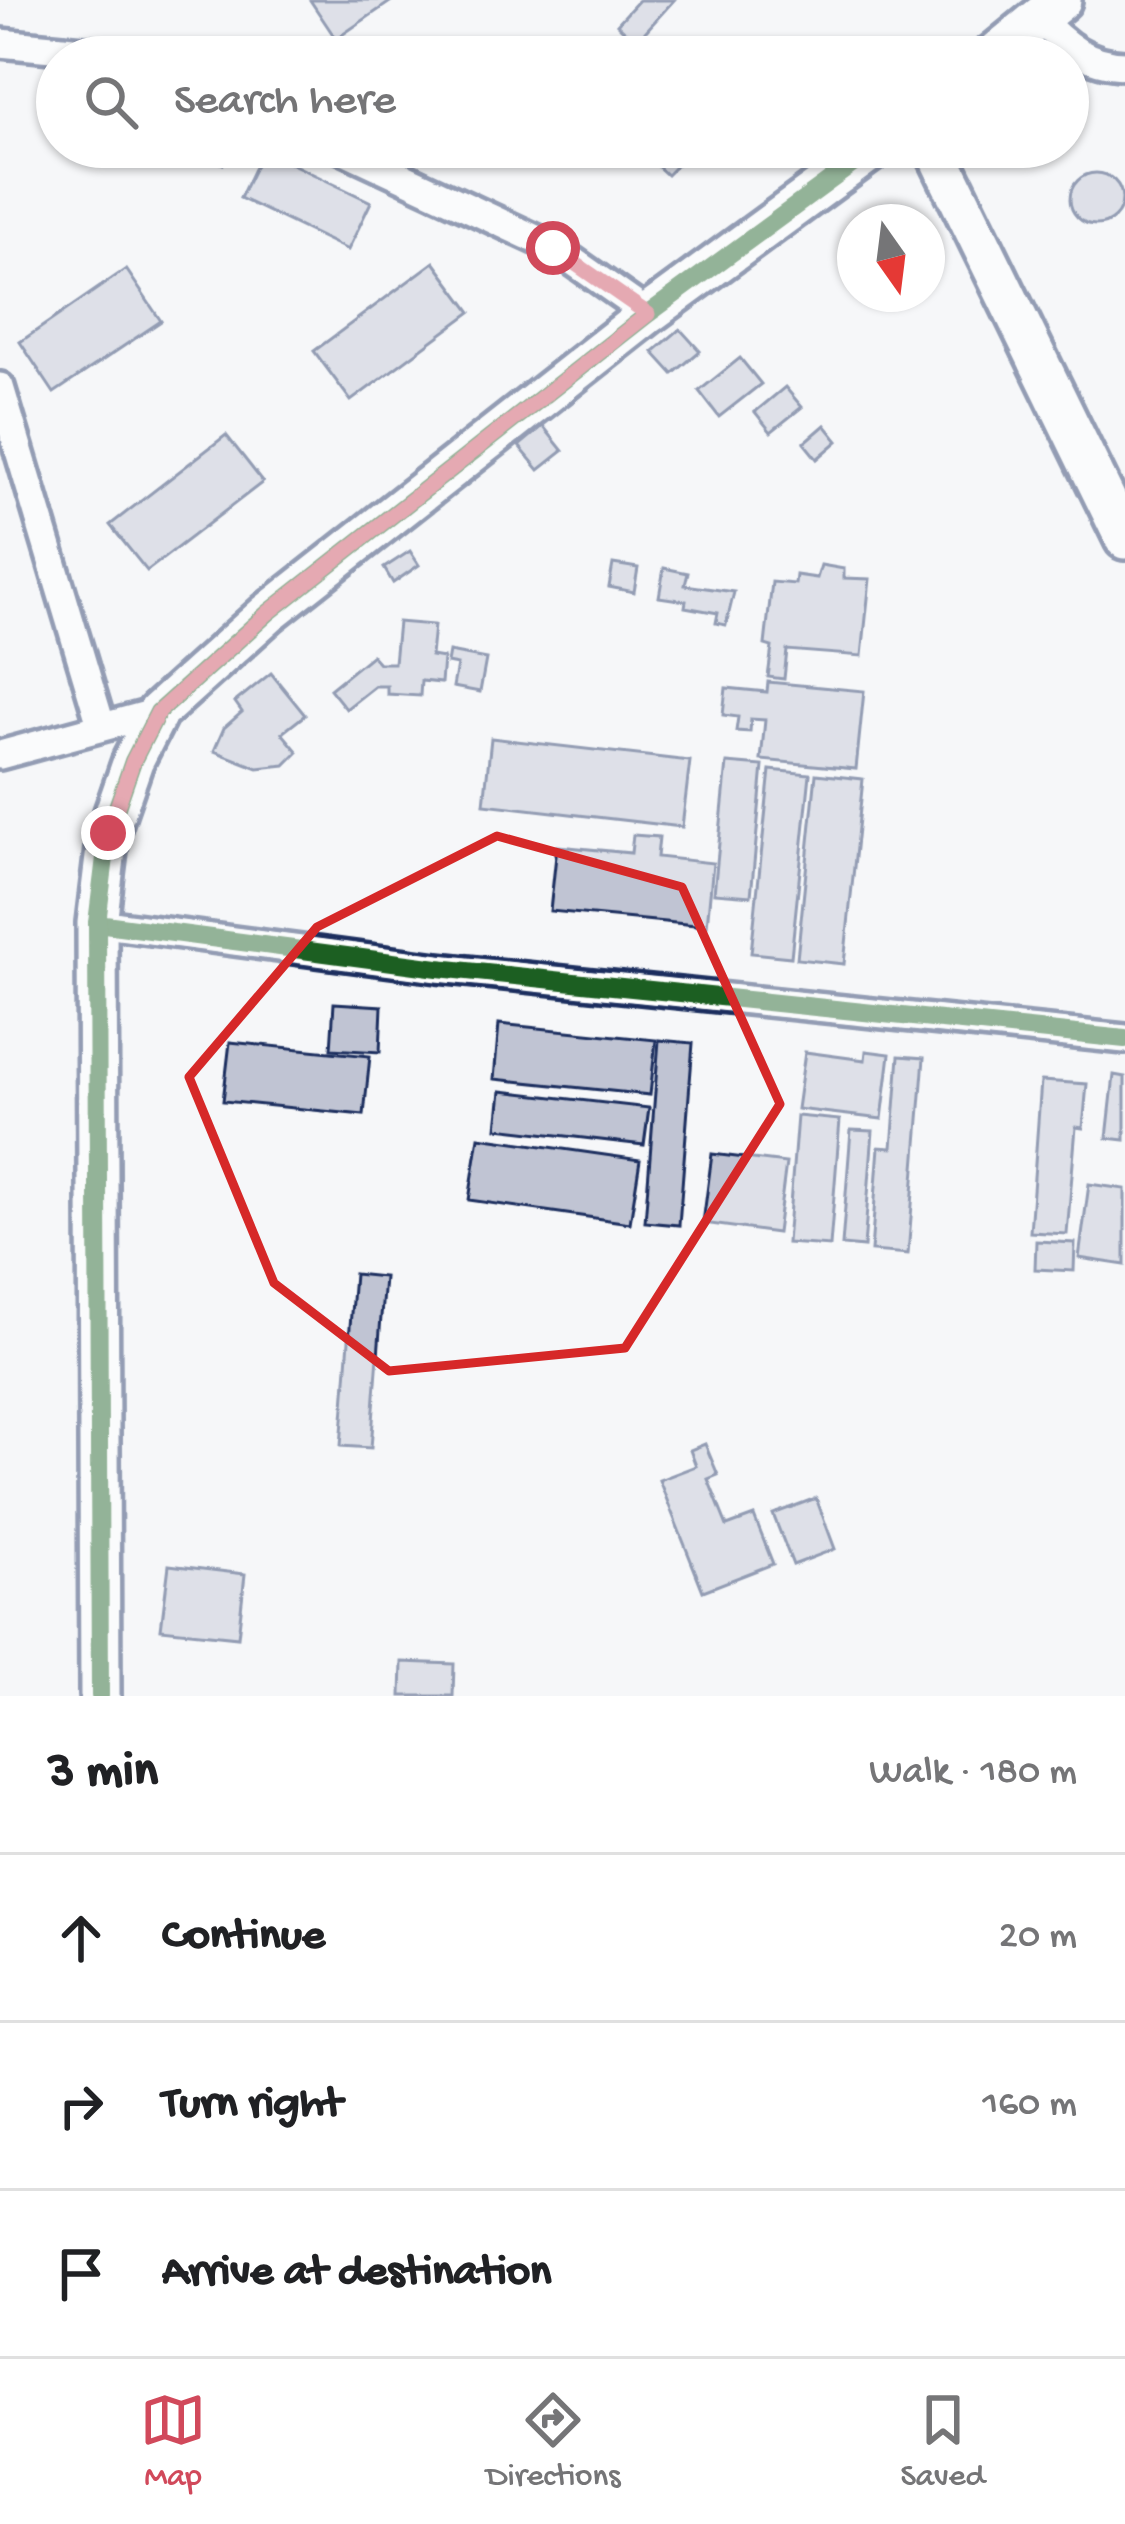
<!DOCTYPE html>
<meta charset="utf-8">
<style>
:root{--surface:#fff;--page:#f6f6f6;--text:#202124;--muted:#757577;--line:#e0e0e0;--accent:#d1495b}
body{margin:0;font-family:"Gochi Hand",sans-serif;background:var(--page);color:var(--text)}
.compass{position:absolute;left:837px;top:204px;width:108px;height:108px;border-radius:50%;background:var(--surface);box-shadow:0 3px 9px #0004;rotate:166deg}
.stop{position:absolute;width:36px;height:36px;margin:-27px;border:9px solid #d1495b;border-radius:50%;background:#fff}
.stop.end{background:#d1495b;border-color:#fff;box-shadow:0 3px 12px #0008}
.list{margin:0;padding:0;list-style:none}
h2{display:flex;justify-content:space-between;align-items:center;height:156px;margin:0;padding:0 48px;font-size:51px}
h2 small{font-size:39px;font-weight:400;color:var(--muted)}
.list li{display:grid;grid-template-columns:78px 1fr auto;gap:36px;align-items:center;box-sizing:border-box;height:168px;padding:0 48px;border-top:3px solid var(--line)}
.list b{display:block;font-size:45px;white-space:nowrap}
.list em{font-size:39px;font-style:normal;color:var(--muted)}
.icon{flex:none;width:66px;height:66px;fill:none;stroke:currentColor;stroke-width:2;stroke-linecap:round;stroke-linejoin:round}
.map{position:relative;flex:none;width:1125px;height:1696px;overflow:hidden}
.search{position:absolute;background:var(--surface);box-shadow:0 3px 9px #0004;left:36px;right:36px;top:36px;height:132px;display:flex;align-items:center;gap:30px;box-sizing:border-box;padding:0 42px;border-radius:66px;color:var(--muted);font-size:45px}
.sheet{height:660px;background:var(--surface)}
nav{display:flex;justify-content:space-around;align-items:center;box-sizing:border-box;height:168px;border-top:3px solid var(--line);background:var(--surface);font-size:33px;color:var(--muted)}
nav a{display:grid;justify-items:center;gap:6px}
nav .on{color:var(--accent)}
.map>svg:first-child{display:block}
</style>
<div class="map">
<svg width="1125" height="1696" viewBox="0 0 1125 1696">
<rect width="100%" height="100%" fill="#f6f7f9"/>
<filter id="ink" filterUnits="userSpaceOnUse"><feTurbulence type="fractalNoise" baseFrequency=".00833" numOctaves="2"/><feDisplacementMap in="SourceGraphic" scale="24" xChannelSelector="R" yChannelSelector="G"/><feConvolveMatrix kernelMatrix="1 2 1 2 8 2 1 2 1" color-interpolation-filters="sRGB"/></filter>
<g filter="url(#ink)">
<!-- building -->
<g fill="#c0c4d3" stroke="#1b2f5e" stroke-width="3">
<polygon points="310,0 393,0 336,39"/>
<polygon points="639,0 674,0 636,42 617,24"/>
<polygon points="189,147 232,147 223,164"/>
<polygon points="263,150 371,202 348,250 240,198"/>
<polygon points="663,152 677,165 667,175 653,162"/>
<circle cx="1096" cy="199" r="26"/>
<polygon points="434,262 471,312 351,401 314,351"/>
<polygon points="126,269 161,321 54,393 20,342"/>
<polygon points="680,329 700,351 673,374 653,352"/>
<polygon points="740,358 761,384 719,417 699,391"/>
<polygon points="785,387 802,407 771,432 755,412"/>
<polygon points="825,425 838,441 817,459 804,443"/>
<polygon points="543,426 563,451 539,470 519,446"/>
<polygon points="226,435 263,482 147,571 110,525"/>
<polygon points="410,551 419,565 393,583 384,568"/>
<polygon points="613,564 638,568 634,592 609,587"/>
<polygon points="821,565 844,569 844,578 870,579 862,656 787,650 784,679 768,677 772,647 765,645 772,582 795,584 796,575 817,578"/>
<polygon points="664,568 688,573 685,585 734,592 726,625 716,623 718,613 685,607 686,601 659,597"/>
<polygon points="398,622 434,625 431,656 443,658 441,683 421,681 420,696 387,694 387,686 375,686 346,709 330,689 372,655 379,663 394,663"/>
<polygon points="449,652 486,659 480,692 453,687 457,665 447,663"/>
<polygon points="271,673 305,715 282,733 298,752 285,765 258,768 214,751 224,728 242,712 235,702"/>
<polygon points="768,682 864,691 856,769 761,760 765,720 751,719 750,732 736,731 738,717 723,715 726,688 767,692"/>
<polygon points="491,738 690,761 682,827 484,804"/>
<polygon points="727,763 763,766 751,896 714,893"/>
<polygon points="770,770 810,774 791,957 751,953"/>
<polygon points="816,774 863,779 844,964 797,959"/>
<polygon points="633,835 659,837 657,857 713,863 707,926 550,911 557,846 631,853"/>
<polygon points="334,1003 382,1006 380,1052 331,1049"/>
<polygon points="499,1024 656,1040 650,1095 494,1079"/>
<polygon points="659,1040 693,1043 679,1225 645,1222"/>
<polygon points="230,1042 370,1056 364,1115 223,1101"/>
<polygon points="866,1051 890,1054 882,1119 797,1109 805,1052 865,1060"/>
<polygon points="899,1056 924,1058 908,1254 871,1251 879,1147 892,1148"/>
<polygon points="1114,1075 1125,1077 1125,1140 1107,1138"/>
<polygon points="1041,1081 1087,1084 1083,1128 1076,1127 1067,1234 1030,1232"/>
<polygon points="501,1091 649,1108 644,1145 497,1128"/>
<polygon points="797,1116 840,1120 830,1246 787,1243"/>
<polygon points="851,1130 873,1131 864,1247 842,1245"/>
<polygon points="479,1137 640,1160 630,1223 469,1200"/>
<polygon points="712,1154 786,1163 777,1233 703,1223"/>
<polygon points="1089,1184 1125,1189 1125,1265 1079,1258"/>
<polygon points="1036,1241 1075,1243 1074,1271 1035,1269"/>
<polygon points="354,1274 384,1277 371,1448 341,1446"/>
<polygon points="705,1444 718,1475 708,1479 727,1526 754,1516 773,1564 703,1591 659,1480 696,1466 690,1450"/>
<polygon points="816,1498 835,1549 793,1565 773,1514"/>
<polygon points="169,1565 245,1574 238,1637 161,1629"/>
<polygon points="402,1662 454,1664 453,1696 401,1696"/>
</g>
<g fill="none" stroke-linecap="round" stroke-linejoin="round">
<!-- street casing -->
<g stroke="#1b2f5e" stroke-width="36">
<g id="street">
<path d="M1039,18C1064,45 1087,64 1125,65"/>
<polyline points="0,43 146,57"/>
<polyline points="338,147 553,247 648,314"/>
<polyline points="0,387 101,725"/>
<polyline points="0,755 158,712"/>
<polyline points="97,923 438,968 1125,1039"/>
</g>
</g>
<!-- secondary casing -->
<g stroke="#1b2f5e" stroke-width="48">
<g id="secondary">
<polyline points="991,57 1061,0"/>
<polyline points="934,147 1125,539"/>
<polyline points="100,1696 97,923 108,833 133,761 158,712 268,613 648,314 876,147"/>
</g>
</g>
<!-- street -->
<use href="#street" stroke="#fff" stroke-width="27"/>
<!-- secondary -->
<use href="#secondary" stroke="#fff" stroke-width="39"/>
<!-- cycleway casing -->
<g stroke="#fff" stroke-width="26">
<g id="cycleway">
<polyline points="97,923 438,968 1125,1039"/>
<polyline points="100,1696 97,923 108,833 133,761 158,712 268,613 648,314 876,147"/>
</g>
</g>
<!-- cycleway -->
<use href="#cycleway" stroke="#1b5e20" stroke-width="18"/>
</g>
</g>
<g fill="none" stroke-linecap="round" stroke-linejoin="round" filter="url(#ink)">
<!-- route -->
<polyline stroke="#d1495b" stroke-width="15" points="108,833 133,761 158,712 268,613 648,314 553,248"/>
</g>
<!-- marked area -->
<path d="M0 0H1125V1696H0ZM497,836L682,887L780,1104L625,1348L389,1371L274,1283L189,1077L317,927Z" fill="#f6f7f9" fill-opacity=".55" fill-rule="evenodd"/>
<path fill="none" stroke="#d62828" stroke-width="9" stroke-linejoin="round" d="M497,836L682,887L780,1104L625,1348L389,1371L274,1283L189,1077L317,927Z"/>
</svg>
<svg class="compass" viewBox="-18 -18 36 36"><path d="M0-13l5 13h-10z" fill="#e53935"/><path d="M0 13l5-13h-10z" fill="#757577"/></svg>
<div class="stop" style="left:553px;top:248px"></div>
<div class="stop end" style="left:108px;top:833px"></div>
<div class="search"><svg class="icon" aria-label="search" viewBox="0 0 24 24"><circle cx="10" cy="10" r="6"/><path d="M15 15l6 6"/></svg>Search here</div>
</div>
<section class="sheet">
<h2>3 min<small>Walk · 180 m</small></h2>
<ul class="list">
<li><svg class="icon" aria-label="ahead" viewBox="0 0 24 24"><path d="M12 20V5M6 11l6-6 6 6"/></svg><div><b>Continue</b></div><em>20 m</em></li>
<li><svg class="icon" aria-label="right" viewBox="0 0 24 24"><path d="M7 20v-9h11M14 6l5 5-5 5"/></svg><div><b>Turn right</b></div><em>160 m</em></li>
<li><svg class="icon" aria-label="arrive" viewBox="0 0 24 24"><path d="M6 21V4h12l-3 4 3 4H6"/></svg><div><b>Arrive at destination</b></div></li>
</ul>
</section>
<nav>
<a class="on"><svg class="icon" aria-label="map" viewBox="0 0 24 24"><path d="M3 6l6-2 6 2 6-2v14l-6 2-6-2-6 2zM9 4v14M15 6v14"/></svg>Map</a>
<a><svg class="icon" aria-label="directions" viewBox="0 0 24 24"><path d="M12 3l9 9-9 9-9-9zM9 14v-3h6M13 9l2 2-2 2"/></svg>Directions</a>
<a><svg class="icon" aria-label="saved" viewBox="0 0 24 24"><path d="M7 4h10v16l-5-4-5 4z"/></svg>Saved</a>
</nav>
